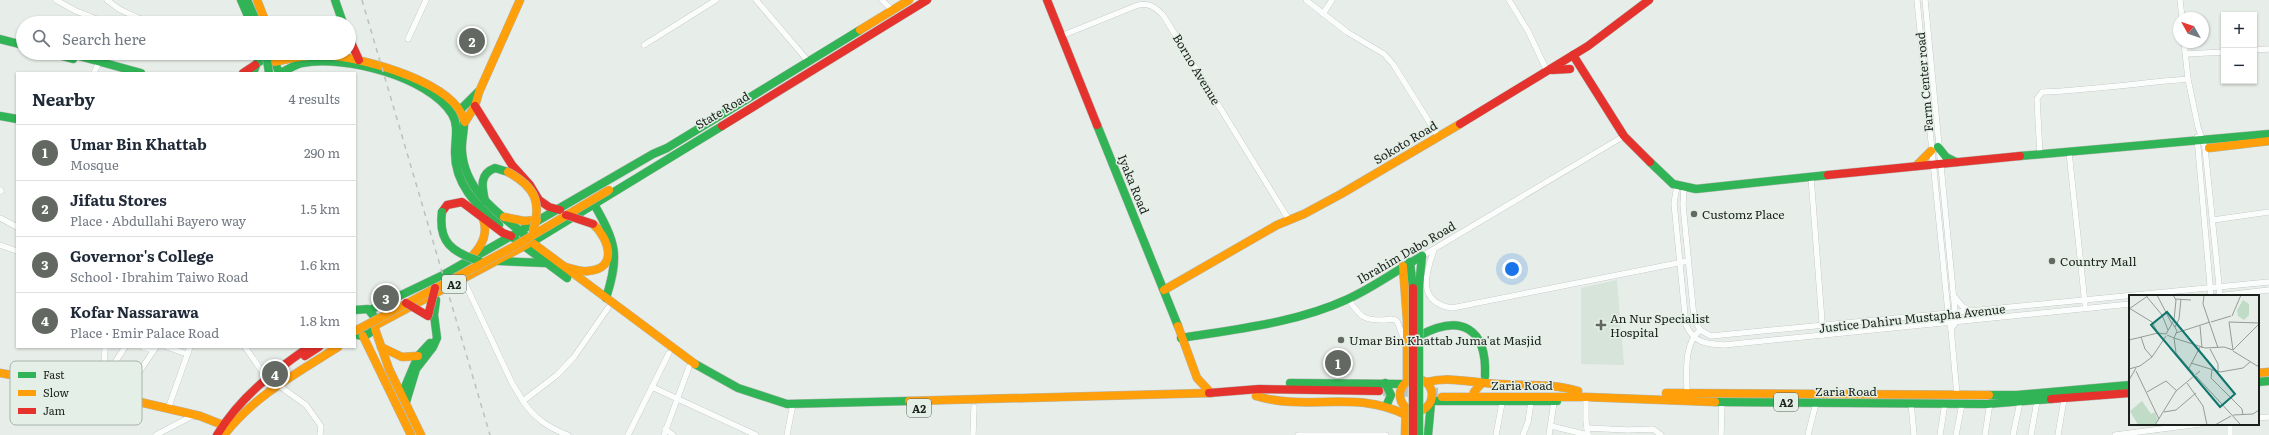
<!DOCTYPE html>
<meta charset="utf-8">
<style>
:root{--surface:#fff;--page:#f2f2f3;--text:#1f2937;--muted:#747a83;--line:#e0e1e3;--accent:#636863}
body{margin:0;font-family:Literata,serif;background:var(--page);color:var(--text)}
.controls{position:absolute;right:12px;top:12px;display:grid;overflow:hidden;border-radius:0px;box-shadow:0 1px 3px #0004}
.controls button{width:36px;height:36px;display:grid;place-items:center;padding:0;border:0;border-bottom:1px solid var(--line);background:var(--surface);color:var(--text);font:20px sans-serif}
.compass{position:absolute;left:2173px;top:12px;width:36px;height:36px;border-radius:50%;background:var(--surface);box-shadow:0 1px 3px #0004;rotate:310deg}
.you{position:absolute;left:1512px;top:269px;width:14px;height:14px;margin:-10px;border:3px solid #fff;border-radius:50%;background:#1a73e8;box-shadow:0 0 0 6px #1a73e833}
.badge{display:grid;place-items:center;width:26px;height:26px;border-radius:50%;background:var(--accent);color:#fff;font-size:13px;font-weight:700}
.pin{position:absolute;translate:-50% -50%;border:2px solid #fff;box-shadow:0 1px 4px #0006}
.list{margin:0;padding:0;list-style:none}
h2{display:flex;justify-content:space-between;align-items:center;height:52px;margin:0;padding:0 16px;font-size:17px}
h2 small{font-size:13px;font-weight:400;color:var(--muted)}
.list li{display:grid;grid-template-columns:26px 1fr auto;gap:12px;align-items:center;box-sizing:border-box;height:56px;padding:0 16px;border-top:1px solid var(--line)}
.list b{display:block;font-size:15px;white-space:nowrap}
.list p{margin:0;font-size:13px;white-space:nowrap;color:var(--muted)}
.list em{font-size:13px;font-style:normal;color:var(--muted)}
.icon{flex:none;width:22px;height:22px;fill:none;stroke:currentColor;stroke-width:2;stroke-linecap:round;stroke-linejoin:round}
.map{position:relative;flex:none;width:2269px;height:435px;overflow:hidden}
.search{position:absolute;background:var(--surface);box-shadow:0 1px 3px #0004;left:16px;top:16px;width:340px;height:44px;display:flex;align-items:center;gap:10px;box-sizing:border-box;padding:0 14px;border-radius:22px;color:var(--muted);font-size:15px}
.panel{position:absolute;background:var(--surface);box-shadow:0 1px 3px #0004;left:16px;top:72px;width:340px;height:276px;border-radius:0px}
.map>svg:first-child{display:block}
</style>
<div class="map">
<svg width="2269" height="435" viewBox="0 0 2269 435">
<rect width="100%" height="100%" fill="#e7ede8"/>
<!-- built -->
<polygon fill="#d7e4d9" points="1617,280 1624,365 1581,364 1581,288"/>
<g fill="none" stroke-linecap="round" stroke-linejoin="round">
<!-- highway-tunnel -->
<polyline stroke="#bec4bf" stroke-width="10" stroke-dasharray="10 5" stroke-linecap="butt" points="1383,391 1443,393"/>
<!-- street casing -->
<g stroke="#b3b7b3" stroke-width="6">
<g id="street">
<polyline points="56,0 76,11 107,23"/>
<polyline points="107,0 119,9 149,23"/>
<polyline points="756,0 808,61"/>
<polyline points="882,0 892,10"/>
<polyline points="1306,0 1347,32 1384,54 1393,64 1438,136"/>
<polyline points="1509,0 1528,31 1547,71"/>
<polyline points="1917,0 1949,322 1951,329 1956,322 1925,0"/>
<polyline points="2180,0 2182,18"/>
<polyline points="1323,14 1332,0"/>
<path d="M1061,36L1138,5C1150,3 1155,7 1163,15L1289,220"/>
<polyline points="408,39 426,0"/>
<polyline points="2184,42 2188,79 2198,127 2205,148 2220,295"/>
<polyline points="644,45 716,0"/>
<polyline points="2254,50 2269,49"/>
<polyline points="2186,54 2224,52"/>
<polyline points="94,73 99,62"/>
<polyline points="2197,137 2211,296"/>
<polyline points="2069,152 2085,304"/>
<path d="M2040,155L2037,99L2042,92C2091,90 2139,83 2188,79"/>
<polyline points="1811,177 1823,335"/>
<path d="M1677,186L1674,203L1686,325C1694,343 1706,344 1724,345L2130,304"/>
<polyline points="1684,188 1683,205 1694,318 1700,330 1711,336 2269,282"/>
<polyline points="0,190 1,191"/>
<polyline points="0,218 17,227"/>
<polyline points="2213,220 2269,212"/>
<polyline points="0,245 17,251"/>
<path d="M1434,250C1425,275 1417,302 1452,308L1688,261"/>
<polyline points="1422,256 1624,136"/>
<polyline points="463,279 512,383 523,401"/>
<polyline points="1953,295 1963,307 1972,312"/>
<polyline points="2217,296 2269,290"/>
<path d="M1348,299C1360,316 1363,321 1385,320C1389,319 1393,318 1397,321L1405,342"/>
<polyline points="1951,329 1957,395"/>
<polyline points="143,347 153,350"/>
<polyline points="167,347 187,354"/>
<polyline points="245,347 266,377"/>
<polyline points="105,378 125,347"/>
<polyline points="278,385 306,405 321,426 320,435"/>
<polyline points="652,387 756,435"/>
<polyline points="97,393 104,381 105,347"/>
<path d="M1687,393C1687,373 1683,345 1700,330"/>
<polyline points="1586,397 1586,421 1588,435"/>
<polyline points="128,401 140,371 156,347"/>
<polyline points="1911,403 1914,435"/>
<polyline points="168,409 190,347"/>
<polyline points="2258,418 2269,417"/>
<polyline points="1551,426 1588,435"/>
<polyline points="1587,428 1628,430 1653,429 1661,435"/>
<polyline points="665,429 673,435"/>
<polyline points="156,435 194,415"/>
<path d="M568,435C550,429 533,417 523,401L557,375L574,357L608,308"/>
<polyline points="628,435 669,353"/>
<polyline points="664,435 689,367"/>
<polyline points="787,435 792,409"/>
<polyline points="973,435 974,407"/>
<polyline points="1298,435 1386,435"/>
<polyline points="1496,435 1502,403"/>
<polyline points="1523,435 1528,422 1531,402"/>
<polyline points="1549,435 1554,402"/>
<polyline points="1721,435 1722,402"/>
<polyline points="1808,435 1816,403"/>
<polyline points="1940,435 1945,403"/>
<polyline points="1956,435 1962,404"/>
<polyline points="1985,435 1990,403"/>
<polyline points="2013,435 2020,402"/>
<polyline points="2031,435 2037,401"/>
<polyline points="2058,435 2064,399"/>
<polyline points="2115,435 2200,424"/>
<polyline points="2230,435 2230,424"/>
</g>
</g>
<!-- fast casing -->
<g stroke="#b3b7b3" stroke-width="9">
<g id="fast">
<polyline points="241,0 251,23"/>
<polyline points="247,0 257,23"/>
<polyline points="335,0 343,23"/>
<polyline points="0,39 23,45"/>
<polyline points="51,53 73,59"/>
<polyline points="68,53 141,73"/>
<polyline points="253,73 257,63 264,59 275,62 279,73"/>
<path d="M280,73C287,70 294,65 302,63C344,55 428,76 452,114C459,125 455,140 455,153C455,184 476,205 499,225"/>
<polyline points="460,110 478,92"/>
<polyline points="0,116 17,119"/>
<path d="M464,120C465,130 461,140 462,151C464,187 493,210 520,231"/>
<polyline points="1097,125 1178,326"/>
<polyline points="1938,147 1946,157 1956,162"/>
<polyline points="2020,156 2269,134"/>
<polyline points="1650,162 1673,184 1696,189 1828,175"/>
<path d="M485,201C482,187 479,174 495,168L508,172"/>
<path d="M594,204C616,243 620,255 606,298"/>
<polyline points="520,231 653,154 667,148 860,30"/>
<polyline points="512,237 567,278"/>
<polyline points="532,242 722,126"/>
<polyline points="499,261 545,263"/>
<polyline points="1410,262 1413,288"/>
<polyline points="1419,287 1422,256"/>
<path d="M355,310L368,309L376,319C375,331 367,339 355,334"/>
<polyline points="370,310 443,275 520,231 534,244"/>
<path d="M1419,336C1461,313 1487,328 1485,376"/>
<path d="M1181,338C1237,329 1296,323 1348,299C1374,287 1397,270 1422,256"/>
<polyline points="695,364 738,388 787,404 909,401"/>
<polyline points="2258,382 2269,381"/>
<polyline points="1290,383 1403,384"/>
<polyline points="1385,383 1391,395 1387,404"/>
<polyline points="402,394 418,356 430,343"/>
<polyline points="1989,395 2017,395 2130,385"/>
<polyline points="1431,401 1557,401"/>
<polyline points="406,402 416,369 433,347 437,338 434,315 436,300"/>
<polyline points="1715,402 1987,404 2051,399"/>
<polyline points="1428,435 1431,403"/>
</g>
</g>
<!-- slow casing -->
<g stroke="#b3b7b3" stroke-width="9">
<g id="slow">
<polyline points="257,0 266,23"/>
<polyline points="860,30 909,0"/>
<path d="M275,62C294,57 313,54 333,56C367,59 454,83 464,120"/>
<polyline points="465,122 475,106 479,92 520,0"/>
<polyline points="2209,148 2269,141"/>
<polyline points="1916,166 1931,151"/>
<polyline points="504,217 524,221 537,220"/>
<polyline points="534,244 695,364"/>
<path d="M473,255C483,244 488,233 483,218"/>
<polyline points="1403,266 1407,320 1407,381"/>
<path d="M566,267C573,269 581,272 588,271C619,269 609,238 593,224"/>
<polyline points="1164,290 1277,225 1304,214 1341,194 1460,124"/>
<polyline points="376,325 528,244"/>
<polyline points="1178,326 1197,378 1211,393"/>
<polyline points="375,329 389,369 421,435"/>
<polyline points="363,336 411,435"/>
<polyline points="381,347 402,357 418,356"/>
<polyline points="0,373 62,384 200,416 228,427"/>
<polyline points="2258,373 2269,372"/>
<circle cx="1416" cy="395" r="16"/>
<path d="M1427,382C1451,376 1473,383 1498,384C1525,386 1551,383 1578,391"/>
<polyline points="1474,392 1480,385"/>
<polyline points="1666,393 1989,395"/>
<path d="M1256,396C1309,412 1354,389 1406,415"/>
<polyline points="1442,397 1586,397 1715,402"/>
<polyline points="909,401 1209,393"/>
<path d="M224,435C254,396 297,373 338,347"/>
<polyline points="1405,435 1406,409"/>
</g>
</g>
<!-- jam casing -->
<g stroke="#b3b7b3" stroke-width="9">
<g id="jam">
<polyline points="1047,0 1097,125"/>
<polyline points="349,38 359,60"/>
<polyline points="1573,55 1624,136 1650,162"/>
<polyline points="1552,70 1570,69"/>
<polyline points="243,73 255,65"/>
<polyline points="475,106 512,165 530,185 539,200 549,207 560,210"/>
<polyline points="1460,124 1588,46 1649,0"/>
<polyline points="722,126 927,0"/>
<polyline points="1828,175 2020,156"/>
<polyline points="442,212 447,205 462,202 503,233 511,236"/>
<polyline points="305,356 319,347"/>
<polyline points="1209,393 1259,389 1379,391"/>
<polyline points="2051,399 2130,393"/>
<path d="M217,435C240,397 273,372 309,347"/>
</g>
</g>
<!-- street -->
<use href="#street" stroke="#fbfcfc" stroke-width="5.5"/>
<!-- fast -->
<use href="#fast" stroke="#30b455" stroke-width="8"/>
<!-- slow -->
<use href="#slow" stroke="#ff9f0a" stroke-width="8"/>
<!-- jam -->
<use href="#jam" stroke="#e5322d" stroke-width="8"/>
<!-- rail -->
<polyline stroke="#bfc0bf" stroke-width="1.5" stroke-dasharray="5 5" stroke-linecap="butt" points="362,0 490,435"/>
<!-- fast-bridge casing -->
<g stroke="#b3b7b3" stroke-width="9" stroke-linecap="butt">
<g id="fast-bridge">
<polyline points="266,53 269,73"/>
<path d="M442,212C438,242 452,252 479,261"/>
<polyline points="1419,287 1419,435"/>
</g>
</g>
<!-- slow-bridge casing -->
<g stroke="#b3b7b3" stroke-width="9" stroke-linecap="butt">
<g id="slow-bridge">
<path d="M508,172C535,187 542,202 533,231"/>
<polyline points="355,331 513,247 609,190"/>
</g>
</g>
<!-- jam-bridge casing -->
<g stroke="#b3b7b3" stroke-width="9" stroke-linecap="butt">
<g id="jam-bridge">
<polyline points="566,215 593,224"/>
<polyline points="1413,288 1413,435"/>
<polyline points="406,303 428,316 435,288"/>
</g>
</g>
<!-- fast-bridge -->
<use href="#fast-bridge" stroke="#30b455" stroke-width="8"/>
<!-- slow-bridge -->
<use href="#slow-bridge" stroke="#ff9f0a" stroke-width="8"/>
<!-- jam-bridge -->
<use href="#jam-bridge" stroke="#e5322d" stroke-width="8"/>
</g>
<!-- markers -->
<g fill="#636863" stroke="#e4f0e7" stroke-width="1.5">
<circle cx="1694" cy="214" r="4"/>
<circle cx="2052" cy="261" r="4"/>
<path d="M1599 319h4v4h4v4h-4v4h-4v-4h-4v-4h4z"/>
<circle cx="1341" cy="340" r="4"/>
</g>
<g text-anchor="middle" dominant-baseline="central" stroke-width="3" stroke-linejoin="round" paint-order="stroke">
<!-- shield labels -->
<g fill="#e4f0e7" stroke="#585e59" stroke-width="1">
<rect x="442" y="275" width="24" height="18" rx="3"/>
<rect x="1774" y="393" width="24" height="18" rx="3"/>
<rect x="907" y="399" width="24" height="18" rx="3"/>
</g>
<g font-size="11" font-weight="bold" fill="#1c201c">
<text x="454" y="284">A2</text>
<text x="1786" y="402">A2</text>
<text x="919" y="408">A2</text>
</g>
<!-- street labels -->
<g font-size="12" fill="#1c201c" stroke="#e4f0e7">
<text transform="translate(1197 69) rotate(59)">Borno Avenue</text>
<text transform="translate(1924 82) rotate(-95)">Farm Center road</text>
<text transform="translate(722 110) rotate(-31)">State Road</text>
<text transform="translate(1405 142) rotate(-31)">Sokoto Road</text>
<text transform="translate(1134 184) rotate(68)">Iyaka Road</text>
<text transform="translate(1406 252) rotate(-30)">Ibrahim Dabo Road</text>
<text transform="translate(1912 318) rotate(-6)">Justice Dahiru Mustapha Avenue</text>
<text x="1522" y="385">Zaria Road</text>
<text x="1846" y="391">Zaria Road</text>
</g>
<!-- poi labels -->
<g font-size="12" fill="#1c201c" stroke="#e4f0e7" text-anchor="start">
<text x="1702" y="214">Customz Place</text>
<text x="2060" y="261">Country Mall</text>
<text x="1610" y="318">An Nur Specialist<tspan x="1610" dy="14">Hospital</tspan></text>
<text x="1349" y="340">Umar Bin Khattab Juma'at Masjid</text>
</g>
</g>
<!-- overview -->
<g transform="translate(2129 295)">
<rect width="130" height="130" fill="#e7ede8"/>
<path d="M114,5L120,9V20L115,25L109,21L108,15ZM13,106L22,119L26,117L29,126L25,130H9L1,116Z" fill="#c1dcc6"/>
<path fill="none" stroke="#969b96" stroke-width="1" d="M28,0L43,29M75,0L74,9L89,53M18,2L33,20L39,35M46,4L62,5M0,13L23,27L29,38M0,14L20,0M103,21L112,0M82,27L102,21M100,27L130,28M100,27L104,55M44,29L48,36L45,43L76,53L95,52L104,55M71,31L73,53M46,32L50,24L52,4M47,38L81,27M37,39L45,25L47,5L44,0M38,40L45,43L47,58L65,79M12,42L16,54L23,62M0,45L29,38L37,39M81,54L89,69V77M104,55L130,29M104,56L130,72M62,68L91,77L114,73L121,67M60,73L71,52M0,74L11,71L23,62L37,41M83,75L82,83L113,114L114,120M7,76L30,124M67,81L112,130M0,85L7,73M58,88L74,111L78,130M18,97L37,86L48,96M35,117L47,115L67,98M104,120L124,119L130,115M26,130L47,96L71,76M86,130L102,121"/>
<path fill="#0f766e" fill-opacity="0.15" stroke="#0f766e" stroke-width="2" d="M38,17L106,99L91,112L22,30Z"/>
<rect width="130" height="130" fill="none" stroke="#1c201c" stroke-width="2"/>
</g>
<!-- legend -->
<rect x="10" y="361" width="132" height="64" rx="6" fill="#e4f0e7" stroke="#a8b2aa" stroke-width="1"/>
<rect x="18" y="372" width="18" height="6" fill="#30b455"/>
<rect x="18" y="390" width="18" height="6" fill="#ff9f0a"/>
<rect x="18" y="408" width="18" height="6" fill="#e5322d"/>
<g font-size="11" fill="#1c201c">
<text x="43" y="379">Fast</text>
<text x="43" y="397">Slow</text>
<text x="43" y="415">Jam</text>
</g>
</svg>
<div class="controls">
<button>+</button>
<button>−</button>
</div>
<svg class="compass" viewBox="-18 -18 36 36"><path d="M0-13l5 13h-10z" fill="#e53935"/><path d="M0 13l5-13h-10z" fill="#747a83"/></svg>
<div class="you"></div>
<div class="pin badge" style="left:1338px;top:363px">1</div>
<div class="pin badge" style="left:472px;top:41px">2</div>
<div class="pin badge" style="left:386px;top:298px">3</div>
<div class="pin badge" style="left:275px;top:374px">4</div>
<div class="search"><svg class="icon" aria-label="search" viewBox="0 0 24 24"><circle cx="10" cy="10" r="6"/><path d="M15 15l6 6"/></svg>Search here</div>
<section class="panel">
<h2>Nearby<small>4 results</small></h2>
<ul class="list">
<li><span class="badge">1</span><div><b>Umar Bin Khattab</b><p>Mosque</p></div><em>290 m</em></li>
<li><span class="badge">2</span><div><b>Jifatu Stores</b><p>Place · Abdullahi Bayero way</p></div><em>1.5 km</em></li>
<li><span class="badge">3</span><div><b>Governor's College</b><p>School · Ibrahim Taiwo Road</p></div><em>1.6 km</em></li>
<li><span class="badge">4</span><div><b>Kofar Nassarawa</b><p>Place · Emir Palace Road</p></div><em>1.8 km</em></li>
</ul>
</section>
</div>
